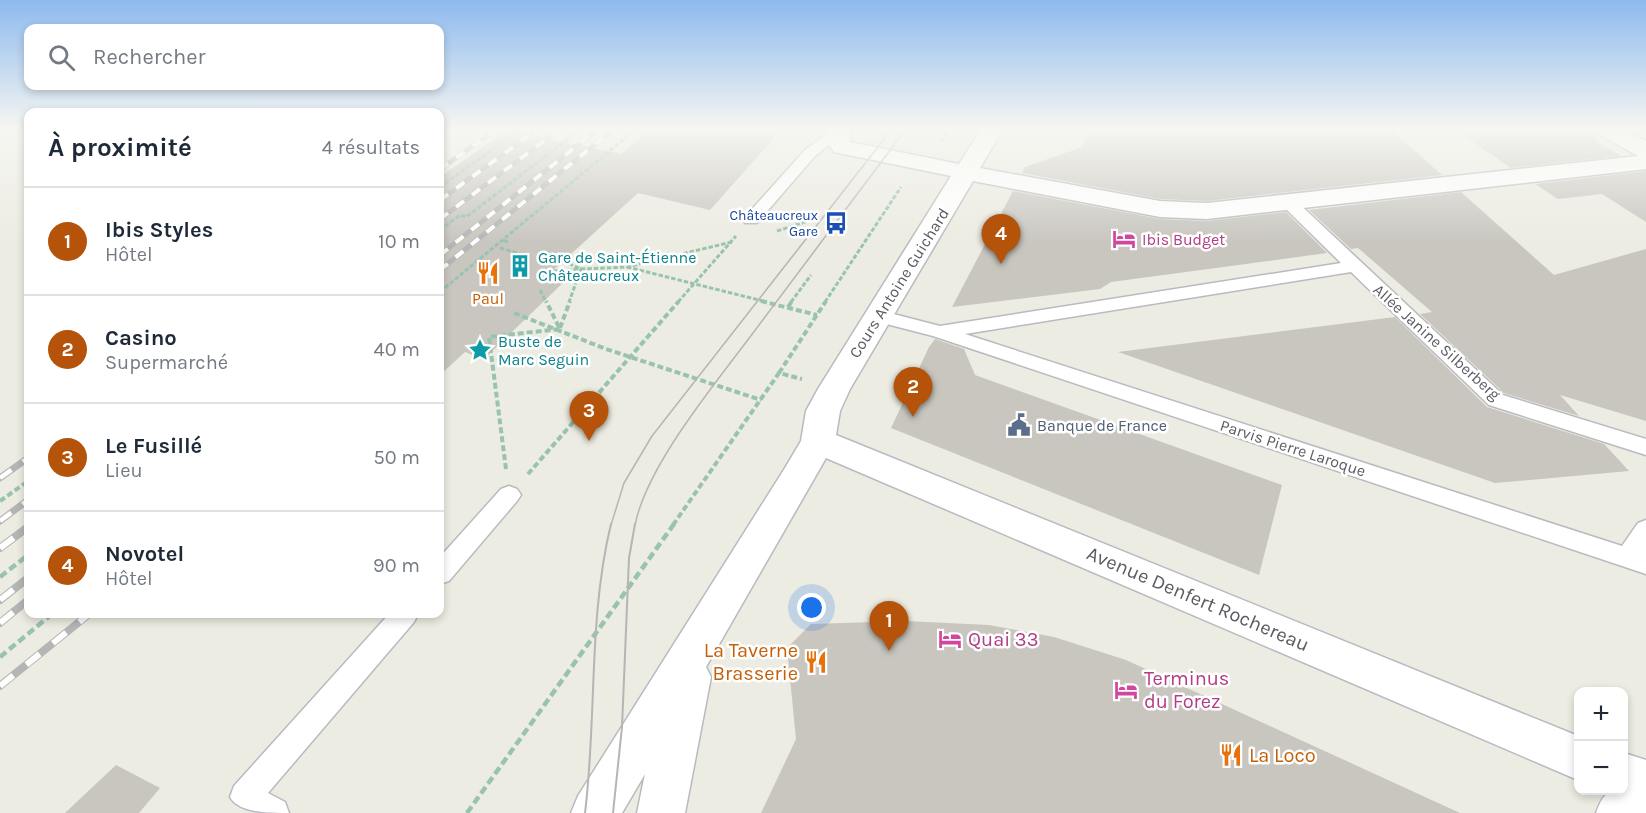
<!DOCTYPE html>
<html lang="fr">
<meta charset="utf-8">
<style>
:root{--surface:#fff;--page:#f6f6f7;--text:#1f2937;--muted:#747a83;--line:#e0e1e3;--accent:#b45309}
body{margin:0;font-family:Karla,sans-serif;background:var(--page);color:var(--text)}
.controls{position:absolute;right:18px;bottom:18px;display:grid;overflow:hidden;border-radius:12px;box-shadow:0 3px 9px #0003}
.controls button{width:54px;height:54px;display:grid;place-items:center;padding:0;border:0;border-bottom:2px solid var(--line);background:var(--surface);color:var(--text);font:30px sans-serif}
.you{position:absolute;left:812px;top:608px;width:21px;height:21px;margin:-15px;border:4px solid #fff;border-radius:50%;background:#1a73e8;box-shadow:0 0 0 9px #1a73e833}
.badge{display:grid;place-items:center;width:39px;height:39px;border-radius:50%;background:var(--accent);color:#fff;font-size:20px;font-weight:700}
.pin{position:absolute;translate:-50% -50px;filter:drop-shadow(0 2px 3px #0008)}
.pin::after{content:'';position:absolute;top:32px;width:21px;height:18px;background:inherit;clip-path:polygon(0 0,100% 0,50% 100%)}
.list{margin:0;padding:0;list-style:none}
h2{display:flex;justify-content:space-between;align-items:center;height:78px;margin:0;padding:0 24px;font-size:26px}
h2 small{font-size:20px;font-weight:400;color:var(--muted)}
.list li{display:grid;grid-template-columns:39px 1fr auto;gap:18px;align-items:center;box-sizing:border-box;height:108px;padding:0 24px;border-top:2px solid var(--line)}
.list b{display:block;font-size:22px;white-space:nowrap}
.list p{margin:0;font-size:20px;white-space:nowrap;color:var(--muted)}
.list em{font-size:20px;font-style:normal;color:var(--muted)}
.icon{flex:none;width:33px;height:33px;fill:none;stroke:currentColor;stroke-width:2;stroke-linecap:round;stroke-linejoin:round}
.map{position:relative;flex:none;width:1646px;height:813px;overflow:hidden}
.search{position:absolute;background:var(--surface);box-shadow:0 3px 9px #0003;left:24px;top:24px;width:420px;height:66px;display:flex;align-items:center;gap:15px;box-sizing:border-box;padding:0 21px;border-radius:12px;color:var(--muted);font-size:22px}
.panel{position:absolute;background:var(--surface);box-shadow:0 3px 9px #0003;left:24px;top:108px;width:420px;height:510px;border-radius:12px}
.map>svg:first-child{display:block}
</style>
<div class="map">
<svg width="1646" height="813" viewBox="0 0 1646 813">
<rect width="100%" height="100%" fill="#ecece2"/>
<!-- building -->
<g fill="#c8c6bf">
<polygon points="650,129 744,129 776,136 710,210 638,193 549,274 567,279 484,359 465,352 440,375 440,177 507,130 621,154"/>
<polygon points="1089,129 1390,129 1442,175 1207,201 1160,199 1022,173 1025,167 1082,147"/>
<polygon points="1454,129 1594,129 1597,142 1621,156 1511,168"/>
<polygon points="1646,171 1646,222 1602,194 1558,199 1535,184"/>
<polygon points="1013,191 1160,219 1207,221 1286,212 1327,253 1111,282 1100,289 952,307"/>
<polygon points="1461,192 1554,275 1646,249 1646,421 1560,395 1579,416 1504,393 1420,314 1432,312 1358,248 1351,249 1309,210"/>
<polygon points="1395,317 1487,407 1604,444 1629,471 1495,483 1118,352"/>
<polygon points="935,339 964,349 975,375 1282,485 1259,575 891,428 929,347"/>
<polygon points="906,621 989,625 1054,637 1126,660 1460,813 761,813 796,739 787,648 811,624"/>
<polygon points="116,765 160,788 139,813 65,813"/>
</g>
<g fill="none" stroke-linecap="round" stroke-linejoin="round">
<!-- service casing -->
<g stroke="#b9bac0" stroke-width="3">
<g id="service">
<polygon points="832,130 839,129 844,133 815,156 757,223 745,223 743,220 745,217 805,150"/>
<polygon points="1289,198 1295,200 1503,395 1646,439 1646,455 1489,405 1351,272 965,334 1622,546 1638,523 1646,520 1646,574 933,336 871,320 869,316 878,310 940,326 1341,263 1283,206 1281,203 1283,200"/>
<polygon points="509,486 517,489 521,495 517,501 449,581 440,584 440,557 501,489"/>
<path d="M389,614H418L414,622L268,793L285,802L289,813C268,813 239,813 230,797L234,786Z"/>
</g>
</g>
<!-- minor casing -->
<g stroke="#b9bac0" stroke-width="3">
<g id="minor">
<polygon points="830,129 852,129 850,142 959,164 981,129 1003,129 980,168 1160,201 1207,203 1638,156 1599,134 1596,129 1624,129 1646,141 1646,169 1207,219 1160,217 973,181 850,389 840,411 836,435 1578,736 1578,780 826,458 706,667 711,677 685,813 637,813 645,774 622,813 571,813 578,796 785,468 801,441 806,411 818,389 951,176 834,152 826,140"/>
<polygon points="1624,753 1646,760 1646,808 1607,790 1624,790"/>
</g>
</g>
<!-- secondary casing -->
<g stroke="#b7b9c0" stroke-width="3">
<path id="secondary" d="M1646,771V813H1596C1602,797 1605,790 1624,790V782Z"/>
</g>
<!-- path-far2 -->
<g stroke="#99c3ae" stroke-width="3" stroke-dasharray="4.5 2" stroke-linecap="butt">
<polyline points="941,141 949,129"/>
<polyline points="440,187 521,129"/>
<polyline points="440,230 460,215 466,217 581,129"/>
<polyline points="777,231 808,221"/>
<polyline points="504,240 509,243"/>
<polyline points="500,248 530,257"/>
<polyline points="563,261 581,269 627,267 732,242"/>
<polyline points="627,267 767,302"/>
<polyline points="554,271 581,269 569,302"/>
<polyline points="540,290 546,302"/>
<polyline points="440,292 636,129"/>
<polyline points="678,302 736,236"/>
<polyline points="791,302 811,275"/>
<polyline points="825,302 901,187"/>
</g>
<!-- path-far1 -->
<g stroke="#99c3ae" stroke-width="4" stroke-dasharray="6 3" stroke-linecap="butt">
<polyline points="761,301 817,315"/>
<polyline points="788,307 792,301"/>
<polyline points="514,313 606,349 761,400"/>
<polyline points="560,328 570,301"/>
<polyline points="779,373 826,301"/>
<polyline points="506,469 489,337 560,329 546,301"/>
<polyline points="528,474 679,301"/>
<polyline points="0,501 28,481"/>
<polyline points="673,525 779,373 802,379"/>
</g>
<!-- path -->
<g stroke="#99c3ae" stroke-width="4.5" stroke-dasharray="8 4" stroke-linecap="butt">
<polyline points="0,577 28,555"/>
<polyline points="0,657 52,614"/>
<polyline points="467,813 674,524"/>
</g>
<!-- service -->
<use href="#service" fill="#fff" fill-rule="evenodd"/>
<!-- minor -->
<use href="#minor" fill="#fff" fill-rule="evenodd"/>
<!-- secondary -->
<use href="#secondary" fill="#fff" fill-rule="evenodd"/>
<!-- tram-far1 -->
<g stroke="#b5b5b6" stroke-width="1.5">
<polyline points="1639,129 1646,133"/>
<polyline points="611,525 624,483 652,436 892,129"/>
<path d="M635,525C647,465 715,384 753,333C804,265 855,197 906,129"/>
</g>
<!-- tram -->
<g stroke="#b5b5b6" stroke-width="2">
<path d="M585,813C597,717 588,618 611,524"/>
<polyline points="613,813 622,727 629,558 635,524"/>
</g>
<!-- rail-far2 casing -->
<g stroke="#b5b5b6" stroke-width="5">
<g id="rail-far2">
<polyline points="440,169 497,129"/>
<polyline points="440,200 538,129"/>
<polyline points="440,219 560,129"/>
<polyline points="440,255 598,129"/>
<polyline points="440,270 614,129"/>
</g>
</g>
<!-- rail-far1 casing -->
<g stroke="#b5b5b6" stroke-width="7">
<g id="rail-far1">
<polyline points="0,478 28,458"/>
<polyline points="0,521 28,500"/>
</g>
</g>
<!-- rail casing -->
<g stroke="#b5b5b6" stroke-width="8">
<g id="rail">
<polyline points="0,548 28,527"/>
<polyline points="0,600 28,578"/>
<polyline points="0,623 28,600"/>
<polyline points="0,686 89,614"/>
</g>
</g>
<!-- rail-far2 -->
<use href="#rail-far2" stroke="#fff" stroke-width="4" stroke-dasharray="10" stroke-linecap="butt"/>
<!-- rail-far1 -->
<use href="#rail-far1" stroke="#fff" stroke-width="4.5" stroke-dasharray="14" stroke-linecap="butt"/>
<!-- rail -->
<use href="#rail" stroke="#fff" stroke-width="6" stroke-dasharray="17" stroke-linecap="butt"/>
</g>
<!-- sky -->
<linearGradient id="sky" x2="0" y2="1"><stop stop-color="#8dbaef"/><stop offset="0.53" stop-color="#f6f6f2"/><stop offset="1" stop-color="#f6f6f2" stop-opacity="0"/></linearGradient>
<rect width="1646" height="243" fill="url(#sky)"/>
<!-- icons -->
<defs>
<g id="bus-bare" transform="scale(1.8)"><path d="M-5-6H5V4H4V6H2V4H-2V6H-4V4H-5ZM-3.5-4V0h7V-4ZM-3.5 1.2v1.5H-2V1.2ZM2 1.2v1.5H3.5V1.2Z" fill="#1a4fb4" stroke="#fff" stroke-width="2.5" paint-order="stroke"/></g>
<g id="hotel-bare" transform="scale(1.8)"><path d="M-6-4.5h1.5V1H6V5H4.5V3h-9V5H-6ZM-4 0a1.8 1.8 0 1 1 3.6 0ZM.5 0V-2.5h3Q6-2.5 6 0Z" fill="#d1479c" stroke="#fff" stroke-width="2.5" paint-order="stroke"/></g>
<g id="building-bare" transform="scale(1.8)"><path d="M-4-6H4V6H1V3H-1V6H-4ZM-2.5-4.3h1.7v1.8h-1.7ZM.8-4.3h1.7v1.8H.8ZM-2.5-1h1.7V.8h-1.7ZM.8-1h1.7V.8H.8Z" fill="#0f9aa8" stroke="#fff" stroke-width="2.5" paint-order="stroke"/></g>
<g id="restaurant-bare" transform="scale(1.8)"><path d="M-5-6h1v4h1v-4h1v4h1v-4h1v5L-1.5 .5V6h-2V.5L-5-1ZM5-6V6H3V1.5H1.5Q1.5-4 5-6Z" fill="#e8710a" stroke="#fff" stroke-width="2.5" paint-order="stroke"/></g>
<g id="sight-bare" transform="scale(1.8)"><path d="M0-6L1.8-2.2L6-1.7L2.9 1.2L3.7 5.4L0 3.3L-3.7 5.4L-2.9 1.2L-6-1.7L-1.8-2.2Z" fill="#0f9aa8" stroke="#fff" stroke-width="2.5" paint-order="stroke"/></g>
<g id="civic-bare" transform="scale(1.8)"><path d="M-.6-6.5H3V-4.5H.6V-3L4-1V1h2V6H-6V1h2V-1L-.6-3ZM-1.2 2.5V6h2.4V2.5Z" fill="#5c6f8a" stroke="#fff" stroke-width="2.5" paint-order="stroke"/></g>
</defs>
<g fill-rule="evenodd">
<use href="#bus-bare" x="836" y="223"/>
<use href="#hotel-bare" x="1124" y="239"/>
<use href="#building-bare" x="520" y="266"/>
<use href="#restaurant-bare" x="488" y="273"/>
<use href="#sight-bare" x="480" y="350"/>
<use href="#civic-bare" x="1019" y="425"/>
<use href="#hotel-bare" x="950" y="639"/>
<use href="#restaurant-bare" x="816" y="662"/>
<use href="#hotel-bare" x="1126" y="690"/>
<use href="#restaurant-bare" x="1231" y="755"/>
</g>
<g text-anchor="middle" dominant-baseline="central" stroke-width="5" stroke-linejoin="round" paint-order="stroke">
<!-- far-transit labels -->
<g font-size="14" fill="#164399" stroke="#fff" text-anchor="end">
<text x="818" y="215">Châteaucreux<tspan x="818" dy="16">Gare</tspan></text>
</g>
<!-- hotel labels -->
<g font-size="16" fill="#b23c85" stroke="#fff" text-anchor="start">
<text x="1142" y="239">Ibis Budget</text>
</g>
<!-- culture labels -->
<g font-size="16" fill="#0d838f" stroke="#fff" text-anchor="start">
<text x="538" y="257">Gare de Saint-Étienne<tspan x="538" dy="18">Châteaucreux</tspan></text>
<text x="498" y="341">Buste de<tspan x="498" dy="18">Marc Seguin</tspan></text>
</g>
<!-- street labels -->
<g font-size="16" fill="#5a5c62" stroke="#fff">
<text transform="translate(899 283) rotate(-58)">Cours Antoine Guichard</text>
<text transform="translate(1437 342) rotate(42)">Allée Janine Silberberg</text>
<text transform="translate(1293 448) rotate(18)">Parvis Pierre Laroque</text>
</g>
<!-- food labels -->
<g font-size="16" fill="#c56008" stroke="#fff">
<text x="488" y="298">Paul</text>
</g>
<!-- service labels -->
<g font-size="16" fill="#4e5e75" stroke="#fff" text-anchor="start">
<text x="1037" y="425">Banque de France</text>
</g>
<!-- near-street labels -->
<g font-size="20" fill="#5a5c62" stroke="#fff">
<text transform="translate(1198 599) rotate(23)">Avenue Denfert Rochereau</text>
</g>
<!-- near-hotel labels -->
<g font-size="20" fill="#b23c85" stroke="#fff" text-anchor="start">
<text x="968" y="639">Quai 33</text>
<text x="1144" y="678">Terminus<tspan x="1144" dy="23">du Forez</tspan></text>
</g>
<!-- near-food labels -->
<g font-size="20" fill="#c56008" stroke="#fff" text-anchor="end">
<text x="798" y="650">La Taverne<tspan x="798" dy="23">Brasserie</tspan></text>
<text x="1249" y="755" text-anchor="start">La Loco</text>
</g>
</g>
</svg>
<div class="controls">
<button>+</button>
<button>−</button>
</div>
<div class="you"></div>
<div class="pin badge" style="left:889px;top:651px">1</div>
<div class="pin badge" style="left:913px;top:417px">2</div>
<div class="pin badge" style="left:589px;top:441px">3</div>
<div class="pin badge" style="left:1001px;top:264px">4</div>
<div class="search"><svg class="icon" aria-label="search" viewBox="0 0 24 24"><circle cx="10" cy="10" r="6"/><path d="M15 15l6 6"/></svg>Rechercher</div>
<section class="panel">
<h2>À proximité<small>4 résultats</small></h2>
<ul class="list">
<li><span class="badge">1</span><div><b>Ibis Styles</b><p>Hôtel</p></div><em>10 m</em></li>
<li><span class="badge">2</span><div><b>Casino</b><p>Supermarché</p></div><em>40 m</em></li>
<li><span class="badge">3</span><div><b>Le Fusillé</b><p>Lieu</p></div><em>50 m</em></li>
<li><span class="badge">4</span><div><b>Novotel</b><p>Hôtel</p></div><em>90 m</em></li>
</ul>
</section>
</div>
